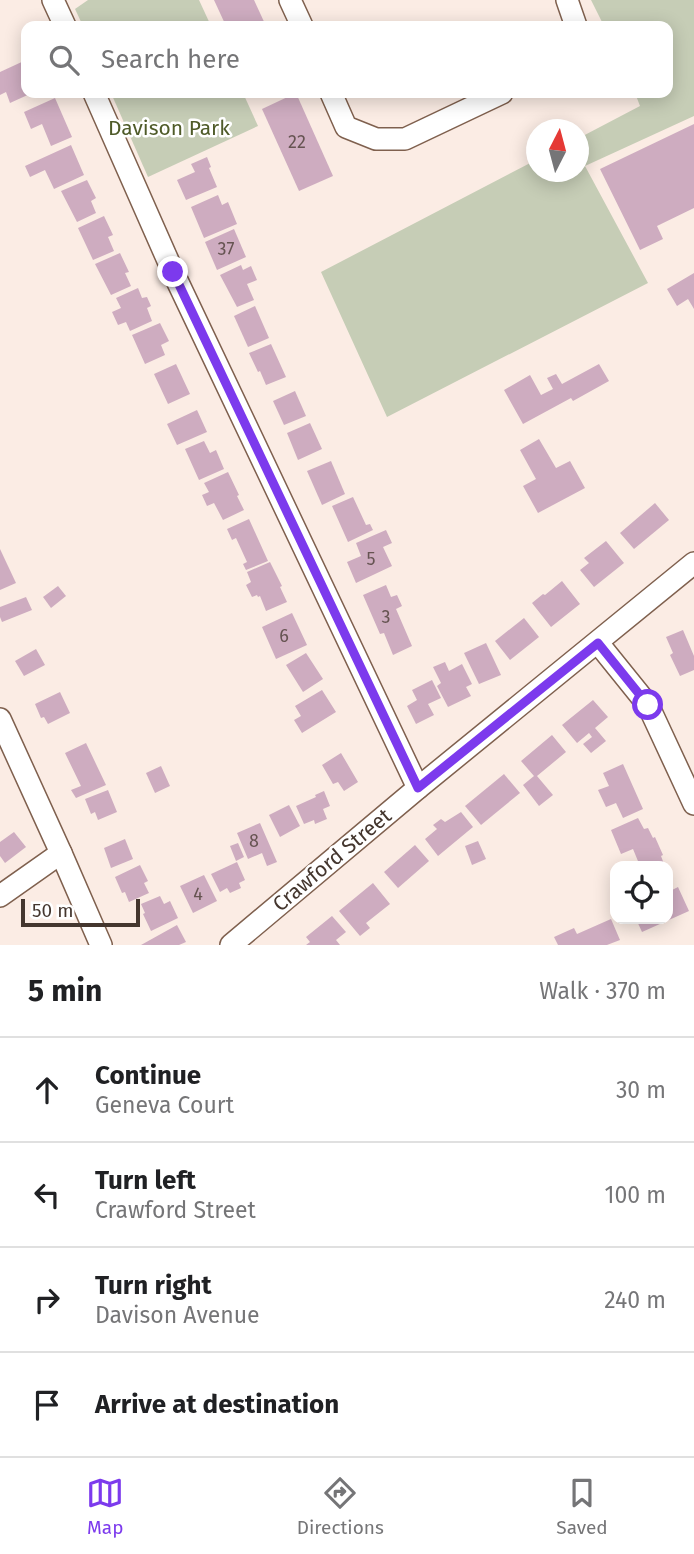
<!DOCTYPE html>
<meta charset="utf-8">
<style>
:root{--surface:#fff;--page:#f6f6f6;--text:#202124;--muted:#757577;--line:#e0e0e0;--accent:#7c3aed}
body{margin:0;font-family:"Fira Sans",sans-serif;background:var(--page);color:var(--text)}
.controls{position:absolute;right:21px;bottom:21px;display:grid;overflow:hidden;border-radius:14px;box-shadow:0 4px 18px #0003}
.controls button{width:63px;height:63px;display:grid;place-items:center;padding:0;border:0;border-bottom:2px solid var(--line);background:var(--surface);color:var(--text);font:35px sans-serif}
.compass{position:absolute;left:526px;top:119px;width:63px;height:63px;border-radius:50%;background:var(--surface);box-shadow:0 4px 18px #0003;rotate:6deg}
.scale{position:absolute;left:21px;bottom:18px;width:119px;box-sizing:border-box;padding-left:7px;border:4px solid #44362e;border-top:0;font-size:19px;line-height:24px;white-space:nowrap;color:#44362e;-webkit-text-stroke:5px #fff;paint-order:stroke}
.stop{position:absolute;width:21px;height:21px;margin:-16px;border:5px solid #7c3aed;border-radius:50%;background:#fff}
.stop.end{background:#7c3aed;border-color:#fff;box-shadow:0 2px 7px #0008}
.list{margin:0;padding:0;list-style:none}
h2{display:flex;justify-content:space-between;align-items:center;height:91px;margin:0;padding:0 28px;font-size:30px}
h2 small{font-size:23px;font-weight:400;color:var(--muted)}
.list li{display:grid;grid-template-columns:46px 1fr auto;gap:21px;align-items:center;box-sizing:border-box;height:105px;padding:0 28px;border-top:2px solid var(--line)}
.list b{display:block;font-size:26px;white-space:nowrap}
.list p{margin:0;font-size:23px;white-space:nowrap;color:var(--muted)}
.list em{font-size:23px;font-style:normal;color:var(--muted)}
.icon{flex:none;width:38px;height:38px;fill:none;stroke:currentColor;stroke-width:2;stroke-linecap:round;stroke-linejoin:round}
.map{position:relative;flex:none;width:694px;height:945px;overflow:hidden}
.search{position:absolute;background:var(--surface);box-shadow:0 4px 18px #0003;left:21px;right:21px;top:21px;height:77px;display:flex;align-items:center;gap:18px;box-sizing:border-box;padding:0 24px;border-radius:14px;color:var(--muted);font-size:26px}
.sheet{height:511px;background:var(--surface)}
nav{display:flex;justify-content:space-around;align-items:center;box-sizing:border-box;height:98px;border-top:2px solid var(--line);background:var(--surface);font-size:19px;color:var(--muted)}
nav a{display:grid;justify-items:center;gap:4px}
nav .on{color:var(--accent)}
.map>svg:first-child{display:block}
</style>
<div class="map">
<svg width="694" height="945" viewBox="0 0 694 945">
<rect width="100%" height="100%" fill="#fbece4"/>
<!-- green -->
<g fill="#c6cdb6">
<polygon points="88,0 199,0 211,26 83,26 75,9"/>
<polygon points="591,0 694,0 694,116 585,166 648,283 387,417 321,272 536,160 536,172 578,172 579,138 640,106 635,93 668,93 668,26 604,26"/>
<polygon points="111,93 243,93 258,126 148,177"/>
</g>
<!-- building -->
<g fill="#ceacc0">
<polygon points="214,0 254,0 266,26 226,26"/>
<polygon points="26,60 26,93 32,93 10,103 6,92 0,95 0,72"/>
<polygon points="296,93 333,176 299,191 262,109"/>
<polygon points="55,98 72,137 51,146 42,124 31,129 24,112"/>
<polygon points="694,124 694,208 657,226 663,239 640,250 600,169"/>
<polygon points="71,145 84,175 54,189 45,170 30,177 25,166"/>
<polygon points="207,157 211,167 209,168 217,187 186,200 177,180 195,172 191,164"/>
<polygon points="87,180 96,198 91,201 96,213 77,222 61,191"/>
<polygon points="218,195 222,205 228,202 237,224 204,238 191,207"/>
<polygon points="104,216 113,235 108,237 114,251 93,260 78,228"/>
<polygon points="234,229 246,257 217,270 205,242"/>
<polygon points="120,253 129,272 125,273 131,286 111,295 95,264"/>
<polygon points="241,265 243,270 251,266 257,280 247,284 254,300 237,307 220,275"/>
<polygon points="694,273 694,309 688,299 677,306 667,289"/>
<polygon points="138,288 142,298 147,297 151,306 147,308 152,321 130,331 126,322 118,325 112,312 121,308 116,298"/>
<polygon points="255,306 269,338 248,347 234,316"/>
<polygon points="160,323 169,341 161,345 165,355 145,364 132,335"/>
<polygon points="271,344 286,377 266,385 260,371 258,372 249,353"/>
<polygon points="176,364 190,394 168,404 154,374"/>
<polygon points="599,364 609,381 573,401 571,398 523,424 504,390 530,375 541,395 553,389 547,378 556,374 562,384"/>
<polygon points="295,391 306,416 284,425 273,401"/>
<polygon points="197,410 207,432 177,445 167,424"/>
<polygon points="310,423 322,449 298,460 287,433"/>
<polygon points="539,439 556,468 570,461 585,488 538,513 523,486 536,479 520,450"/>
<polygon points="204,441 210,453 216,450 224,469 199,480 185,449"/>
<polygon points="331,461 345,494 322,505 307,471"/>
<polygon points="228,472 239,495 237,496 244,510 223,520 214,503 207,506 202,495 209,492 204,483"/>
<polygon points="353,497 366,525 370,524 373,530 348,542 332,506"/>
<polygon points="655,503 669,520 634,549 620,533"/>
<polygon points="249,519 268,561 246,570 243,564 247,562 236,538 232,540 227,529"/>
<polygon points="386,530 392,543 383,547 392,566 356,583 347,562 361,556 356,543"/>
<polygon points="606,541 624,563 594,587 580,570 589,563 584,558"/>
<polygon points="0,549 16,583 0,590"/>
<polygon points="270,562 282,586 280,587 287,602 266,611 260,596 258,597 257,595 252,597 246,585 251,582 247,572"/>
<polygon points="562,581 580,604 551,627 532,603 543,594 545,595"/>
<polygon points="386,585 391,597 397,595 402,606 396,609 412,646 393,655 384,633 380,634 363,595"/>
<polygon points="58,586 66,596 51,608 43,597"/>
<polygon points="26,597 32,610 2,622 0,617 0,607"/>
<polygon points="292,613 307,645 276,659 262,627"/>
<polygon points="524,618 539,637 510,660 495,641"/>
<polygon points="683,630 694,656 694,670 680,676 670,655 673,653 666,637"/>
<polygon points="486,643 501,675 479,684 464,653"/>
<polygon points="36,649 45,665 24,676 15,661"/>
<polygon points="306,653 323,679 303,692 286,665"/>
<polygon points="445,662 449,671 462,664 472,684 466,687 471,696 448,707 437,686 441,683 433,667"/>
<polygon points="432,680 441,698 428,704 434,715 416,724 407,706 417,700 412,690"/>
<polygon points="322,690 336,712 302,733 294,720 301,716 295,706"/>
<polygon points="60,692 70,713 48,724 44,717 41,718 35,704"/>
<polygon points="593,700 608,717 595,728 606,741 591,753 583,744 592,737 589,733 577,743 562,725"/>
<polygon points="552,735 566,752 537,776 553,795 539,806 523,785 534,776 521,761"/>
<polygon points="86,743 106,785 76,798 71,790 81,786 65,753"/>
<polygon points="341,753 358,782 344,791 338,782 333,784 322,765"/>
<polygon points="623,764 643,809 623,818 616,803 606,807 598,790 609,786 603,773"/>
<polygon points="161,766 170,786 155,793 146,773"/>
<polygon points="504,774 520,793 481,825 465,806"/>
<polygon points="108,790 117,812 98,820 95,812 91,814 85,799"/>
<polygon points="324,791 330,806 323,809 327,819 315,824 314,820 304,824 296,806 316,797 315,795"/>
<polygon points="289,805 300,826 280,837 269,815"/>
<polygon points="461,812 473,827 438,856 425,839 437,829 433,825 441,819 445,822"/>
<polygon points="638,818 644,829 648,828 653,838 655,837 663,855 661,856 664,864 660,866 640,866 633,849 621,854 611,830"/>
<polygon points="260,823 277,862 267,866 262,853 248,859 237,833"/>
<polygon points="14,832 26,847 5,863 0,856 0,842"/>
<polygon points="125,839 133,859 111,868 104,848"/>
<polygon points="478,841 486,859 472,865 465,846"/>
<polygon points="238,843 244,857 236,861 230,846"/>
<polygon points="415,845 429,861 398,888 384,872"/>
<polygon points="237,862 245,880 239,883 241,888 230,893 227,888 220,892 211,874"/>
<polygon points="140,865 148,881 144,883 149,893 129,902 125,892 122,893 115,877"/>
<polygon points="204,875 217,901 193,913 180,886"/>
<polygon points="373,883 390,904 366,923 370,928 360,936 339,911"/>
<polygon points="678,887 689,911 642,932 636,919 668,919 668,892"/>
<polygon points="160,896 164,904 170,901 178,918 151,931 143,914 145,913 141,904"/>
<polygon points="332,916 346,932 336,940 340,945 306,945 310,942 306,937"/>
<polygon points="611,919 620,940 607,945 558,945 554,937 574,928 577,934"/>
<polygon points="177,925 186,942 179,945 141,945"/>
</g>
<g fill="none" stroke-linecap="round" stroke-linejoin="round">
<!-- minor casing -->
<g stroke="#7f604e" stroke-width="24">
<g id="minor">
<polyline points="53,0 65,26"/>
<polyline points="290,0 302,26"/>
<polyline points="567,0 576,26"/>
<polyline points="94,93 173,272 418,788"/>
<polyline points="331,93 346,127 376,139 405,139 502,93"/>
<polyline points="598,643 648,705 694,804"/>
<polyline points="0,719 61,853 101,945"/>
<polyline points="0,896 61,853"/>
<polyline points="231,945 418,788 694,563"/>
</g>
</g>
<!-- minor -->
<use href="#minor" stroke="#fff" stroke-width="21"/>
</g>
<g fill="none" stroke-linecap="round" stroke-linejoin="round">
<!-- route -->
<polyline stroke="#7c3aed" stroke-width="9" points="173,272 418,788 598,643 648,705"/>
</g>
<g text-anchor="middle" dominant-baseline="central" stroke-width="5" stroke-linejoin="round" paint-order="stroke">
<!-- number labels -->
<g font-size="18" fill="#665452">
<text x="297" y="142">22</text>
<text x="226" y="249">37</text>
<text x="371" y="559">5</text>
<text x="386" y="617">3</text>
<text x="284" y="636">6</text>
<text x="254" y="841">8</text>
<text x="198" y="894">4</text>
</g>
<!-- park labels -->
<g font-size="21" fill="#4f5b29" stroke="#fff">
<text x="169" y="128">Davison Park</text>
</g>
<!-- street labels -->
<g font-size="21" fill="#44362e" stroke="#fff">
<text transform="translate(332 860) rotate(-40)">Crawford Street</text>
</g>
</g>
</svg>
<div class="controls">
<button><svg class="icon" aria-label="locate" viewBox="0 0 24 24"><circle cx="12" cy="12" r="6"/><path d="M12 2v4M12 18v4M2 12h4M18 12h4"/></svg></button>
</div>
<svg class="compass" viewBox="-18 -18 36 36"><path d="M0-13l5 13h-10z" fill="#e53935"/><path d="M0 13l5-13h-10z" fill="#757577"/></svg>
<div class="scale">50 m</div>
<div class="stop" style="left:648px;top:705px"></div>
<div class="stop end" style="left:173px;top:272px"></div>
<div class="search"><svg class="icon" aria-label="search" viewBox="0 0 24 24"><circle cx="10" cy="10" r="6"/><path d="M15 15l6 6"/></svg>Search here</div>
</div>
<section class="sheet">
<h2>5 min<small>Walk · 370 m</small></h2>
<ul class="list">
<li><svg class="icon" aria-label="ahead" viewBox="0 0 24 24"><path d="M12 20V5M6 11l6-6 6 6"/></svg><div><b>Continue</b><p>Geneva Court</p></div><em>30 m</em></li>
<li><svg class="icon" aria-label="left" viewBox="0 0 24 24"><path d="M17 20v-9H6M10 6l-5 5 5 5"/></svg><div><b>Turn left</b><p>Crawford Street</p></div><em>100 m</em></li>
<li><svg class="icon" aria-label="right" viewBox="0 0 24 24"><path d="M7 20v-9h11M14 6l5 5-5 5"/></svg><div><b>Turn right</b><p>Davison Avenue</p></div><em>240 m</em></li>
<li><svg class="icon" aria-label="arrive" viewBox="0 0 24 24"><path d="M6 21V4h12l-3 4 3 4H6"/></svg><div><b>Arrive at destination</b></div></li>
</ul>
</section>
<nav>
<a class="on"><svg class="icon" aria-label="map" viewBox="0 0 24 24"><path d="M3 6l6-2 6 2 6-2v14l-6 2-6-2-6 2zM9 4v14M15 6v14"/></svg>Map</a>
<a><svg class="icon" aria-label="directions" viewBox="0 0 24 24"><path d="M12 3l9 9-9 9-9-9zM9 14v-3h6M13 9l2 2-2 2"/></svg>Directions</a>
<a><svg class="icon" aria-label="saved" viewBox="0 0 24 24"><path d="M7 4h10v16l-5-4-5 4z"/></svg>Saved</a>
</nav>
